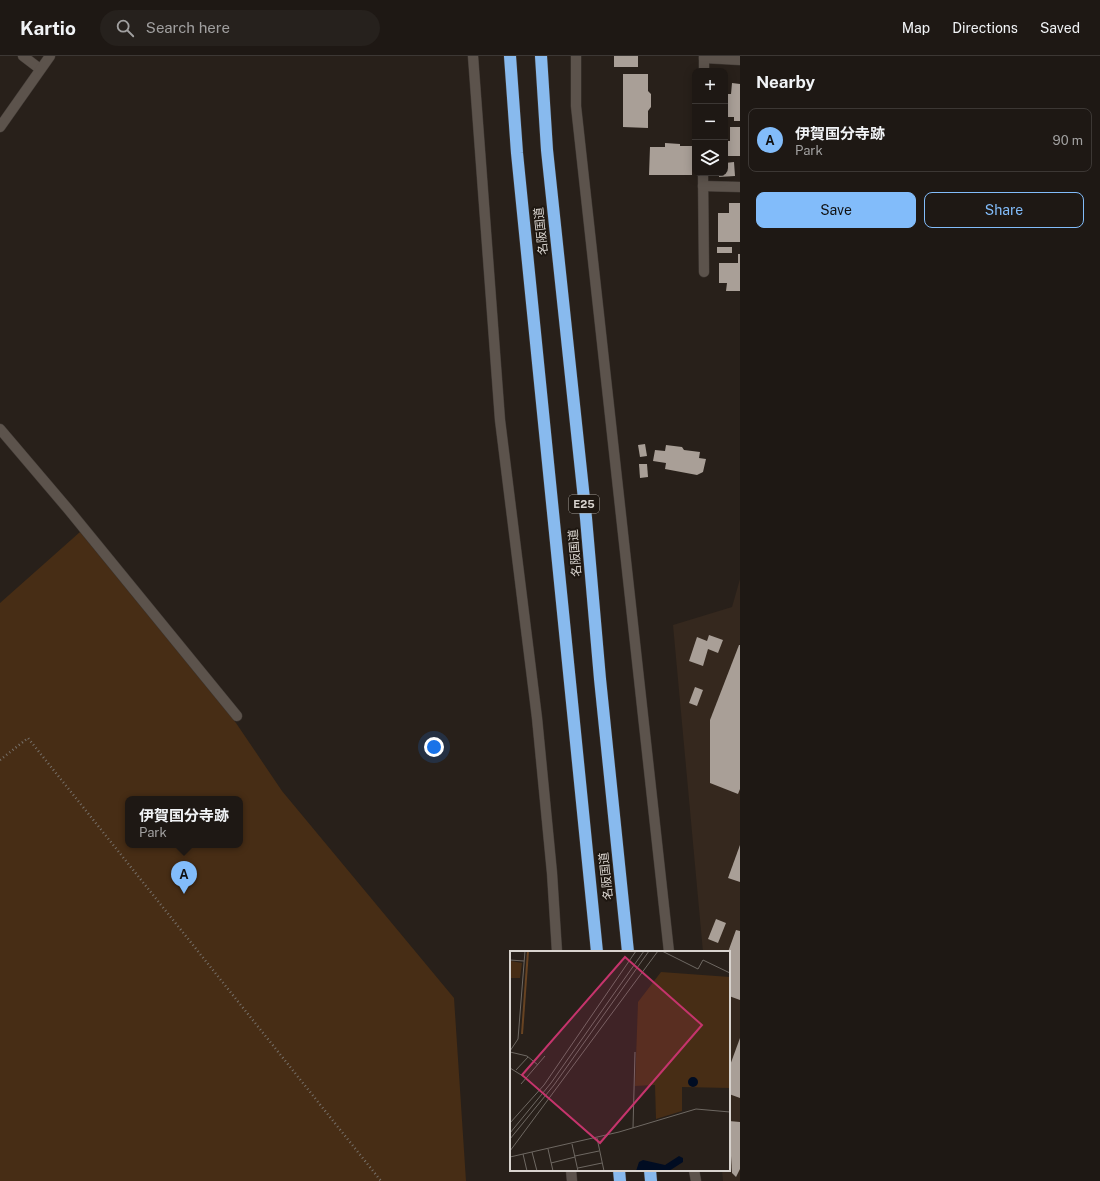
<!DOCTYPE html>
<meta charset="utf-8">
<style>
:root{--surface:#1e1814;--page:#26211d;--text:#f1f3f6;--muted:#a1a0a0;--line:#3c3734;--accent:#82bcfa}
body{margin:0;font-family:"Public Sans","Noto Sans JP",sans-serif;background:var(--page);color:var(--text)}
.controls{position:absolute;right:12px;top:12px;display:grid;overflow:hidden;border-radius:8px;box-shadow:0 2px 10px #0003}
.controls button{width:36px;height:36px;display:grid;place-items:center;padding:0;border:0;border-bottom:1px solid var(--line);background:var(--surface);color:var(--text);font:20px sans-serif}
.you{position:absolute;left:434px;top:691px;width:14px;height:14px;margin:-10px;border:3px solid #fff;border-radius:50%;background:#1a73e8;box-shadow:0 0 0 6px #1a73e833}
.badge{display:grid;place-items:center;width:26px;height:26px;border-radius:50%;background:var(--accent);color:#111;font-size:13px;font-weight:700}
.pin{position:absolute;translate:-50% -33px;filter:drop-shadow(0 1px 2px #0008)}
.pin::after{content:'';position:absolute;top:21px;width:14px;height:12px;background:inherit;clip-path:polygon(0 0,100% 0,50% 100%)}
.popup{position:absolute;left:125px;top:740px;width:118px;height:52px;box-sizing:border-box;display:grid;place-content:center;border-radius:8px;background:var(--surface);filter:drop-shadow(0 1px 3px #0005);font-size:13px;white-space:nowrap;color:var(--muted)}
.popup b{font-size:15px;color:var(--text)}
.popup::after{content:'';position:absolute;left:50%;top:100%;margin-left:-8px;border:8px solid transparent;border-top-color:var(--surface)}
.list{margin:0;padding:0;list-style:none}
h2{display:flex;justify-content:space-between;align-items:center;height:52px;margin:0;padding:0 16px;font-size:17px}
h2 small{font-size:13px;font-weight:400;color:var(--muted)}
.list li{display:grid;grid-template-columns:26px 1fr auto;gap:12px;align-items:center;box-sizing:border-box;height:64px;margin:0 8px 8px;padding:0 8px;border:1px solid var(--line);border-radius:8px}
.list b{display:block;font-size:15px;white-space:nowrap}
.list p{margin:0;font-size:13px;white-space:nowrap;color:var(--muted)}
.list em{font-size:13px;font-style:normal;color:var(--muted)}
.actions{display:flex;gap:8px;padding:12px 16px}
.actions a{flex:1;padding:9px 0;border:1px solid var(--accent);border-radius:8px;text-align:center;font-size:14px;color:var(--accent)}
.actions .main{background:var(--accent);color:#111}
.icon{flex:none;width:22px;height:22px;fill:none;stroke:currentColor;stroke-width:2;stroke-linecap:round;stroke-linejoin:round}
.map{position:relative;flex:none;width:740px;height:1125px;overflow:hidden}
header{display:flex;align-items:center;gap:24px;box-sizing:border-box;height:56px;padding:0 20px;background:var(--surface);border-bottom:1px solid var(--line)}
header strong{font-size:19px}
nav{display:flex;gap:22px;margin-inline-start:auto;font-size:14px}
.search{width:280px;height:36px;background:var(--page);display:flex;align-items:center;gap:10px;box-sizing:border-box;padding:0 14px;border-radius:22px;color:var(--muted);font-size:15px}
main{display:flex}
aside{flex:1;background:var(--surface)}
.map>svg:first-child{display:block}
</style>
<header>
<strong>Kartio</strong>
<div class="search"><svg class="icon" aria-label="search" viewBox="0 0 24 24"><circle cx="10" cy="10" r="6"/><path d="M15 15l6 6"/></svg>Search here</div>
<nav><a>Map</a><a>Directions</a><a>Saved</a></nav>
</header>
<main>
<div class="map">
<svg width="740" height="1125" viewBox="0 0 740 1125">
<rect width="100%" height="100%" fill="#28201a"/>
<!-- built -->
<polygon fill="#35281e" points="740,523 740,1125 723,1125 722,1114 729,1114 729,896 703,896 673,569 732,551"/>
<!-- green -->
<path fill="#472d15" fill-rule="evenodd" d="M80,476L236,667L282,735L454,942L466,1125H0V547ZM128,743H240V789H128Z"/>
<!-- building -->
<g fill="#a99f97">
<rect x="614" y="0" width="24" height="11"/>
<polygon points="623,18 648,18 648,35 651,38 651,51 648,55 648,72 623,71"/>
<polygon points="732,27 740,28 740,65 734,65 734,61 725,61 725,38 731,38"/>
<polygon points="730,71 740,71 740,100 725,100 725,85 730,85"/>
<polygon points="665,87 680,88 680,90 692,90 692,119 649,119 650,91 665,91"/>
<polygon points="734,106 735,120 719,121 719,117 725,117 725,107"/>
<polygon points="729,147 740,147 740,186 718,186 718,157 729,157"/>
<rect x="717" y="191" width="15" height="6"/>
<polygon points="738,198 740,198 740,235 726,235 727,227 719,227 719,207 738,207"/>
<polygon points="645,388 647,400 640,401 638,389"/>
<polygon points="666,389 682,391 684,394 700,396 699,402 706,403 703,416 697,419 665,413 666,407 653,405 655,394 665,395"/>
<polygon points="639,408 647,408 648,421 640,422"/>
<polygon points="709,579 723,584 718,597 708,593 703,610 689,605 697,581 707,585"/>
<polygon points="739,589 740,589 740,733 738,738 710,727 710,664"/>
<polygon points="695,631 703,634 697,650 689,647"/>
<polygon points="740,789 740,826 728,822"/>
<polygon points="716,863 726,867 718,887 708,883"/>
<polygon points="736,874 740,875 740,944 729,940 729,896 728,896"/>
<polygon points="740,982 740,1042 729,1038 729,1012"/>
<polygon points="729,1065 740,1066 740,1113 736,1121 732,1117"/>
</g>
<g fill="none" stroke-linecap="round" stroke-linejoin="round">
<!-- minor casing -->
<g stroke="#413a35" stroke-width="11">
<g id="minor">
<polyline points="23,0 40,13"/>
<polyline points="473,0 500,364 537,662 552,817 557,896"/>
<polyline points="576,0 576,50 669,896"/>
<polyline points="704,2 740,4"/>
<polyline points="704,15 704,0"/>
<polyline points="0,71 50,0"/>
<polyline points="703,117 704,216"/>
<polyline points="703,130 740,131"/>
<polyline points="0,373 68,453 237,660"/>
<polyline points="571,1114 572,1125"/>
<polyline points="694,1114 696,1125"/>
</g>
</g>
<!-- highway casing -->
<g stroke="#413a35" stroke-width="13">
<g id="highway">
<polyline points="510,0 517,97 597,896"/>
<polyline points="541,0 547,94 586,462 600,623 628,896"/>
<polyline points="619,1114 620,1125"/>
<polyline points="650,1114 651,1125"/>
</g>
</g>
<!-- path -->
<polyline stroke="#77716b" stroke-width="2.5" stroke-dasharray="1 3" stroke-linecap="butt" points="0,704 28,682 381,1125"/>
<!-- minor -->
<use href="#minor" stroke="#5c534c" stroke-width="10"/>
<!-- highway -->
<use href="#highway" stroke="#88baee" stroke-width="12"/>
</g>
<g text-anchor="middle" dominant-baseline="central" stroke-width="4" stroke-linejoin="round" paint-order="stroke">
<!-- shield labels -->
<rect fill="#1e1711" stroke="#a09b95" stroke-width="1" x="569" y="439" width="30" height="18" rx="3"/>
<g font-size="11" font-weight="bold" fill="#d8d3ce">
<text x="584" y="448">E25</text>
</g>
<!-- street labels -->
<g font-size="12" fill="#d8d3ce" stroke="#1e1711">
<text transform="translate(541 175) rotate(-96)">名阪国道</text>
<text transform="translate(575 497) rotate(-95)">名阪国道</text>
<text transform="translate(606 820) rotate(-96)">名阪国道</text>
</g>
</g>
<!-- overview -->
<g transform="translate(510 895)">
<rect width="220" height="220" fill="#28201a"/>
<path d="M1,10L12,12L10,27H0ZM151,21L220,26V137L172,136V160L146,168L145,134L125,135L128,51Z" fill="#472d15"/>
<path d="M17,0H19L13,83H11Z" fill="#684322"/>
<path d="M178 131a5 5 0 1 1 10 0a5 5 0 1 1-10 0ZM169,205L173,207V211L159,220H126L129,211L133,209L155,214Z" fill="#000c22"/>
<path fill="none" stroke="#6e6862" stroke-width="1" d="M152,0L188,18L193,9L220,22M0,9L14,10M0,100L8,88L15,0M0,101L17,105L28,114M0,117L16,127M6,119L18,106M11,133L35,105M0,172L34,134L126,0M123,177L125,101M0,182L41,132L134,0M87,187L94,220M0,188L44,134L139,0M62,193L68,220M38,198L43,220M0,200L148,0M22,201L27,220M13,203L17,220M65,205L89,200M0,206L109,181L186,158L220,161M41,212L65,206M68,217L92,212"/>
<path fill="#c5346c" fill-opacity="0.15" stroke="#c5346c" stroke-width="2" d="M115,6L192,74L90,192L12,124Z"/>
<rect width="220" height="220" fill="none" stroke="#d8d3ce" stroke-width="2"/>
</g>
</svg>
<div class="controls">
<button>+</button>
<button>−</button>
<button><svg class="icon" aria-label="layers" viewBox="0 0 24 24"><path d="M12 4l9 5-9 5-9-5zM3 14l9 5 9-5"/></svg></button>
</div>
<div class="you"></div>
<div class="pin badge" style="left:184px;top:838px">A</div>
<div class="popup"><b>伊賀国分寺跡</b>Park</div>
</div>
<aside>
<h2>Nearby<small></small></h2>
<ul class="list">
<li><span class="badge">A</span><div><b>伊賀国分寺跡</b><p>Park</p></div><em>90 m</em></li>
</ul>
<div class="actions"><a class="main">Save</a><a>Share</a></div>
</aside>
</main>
